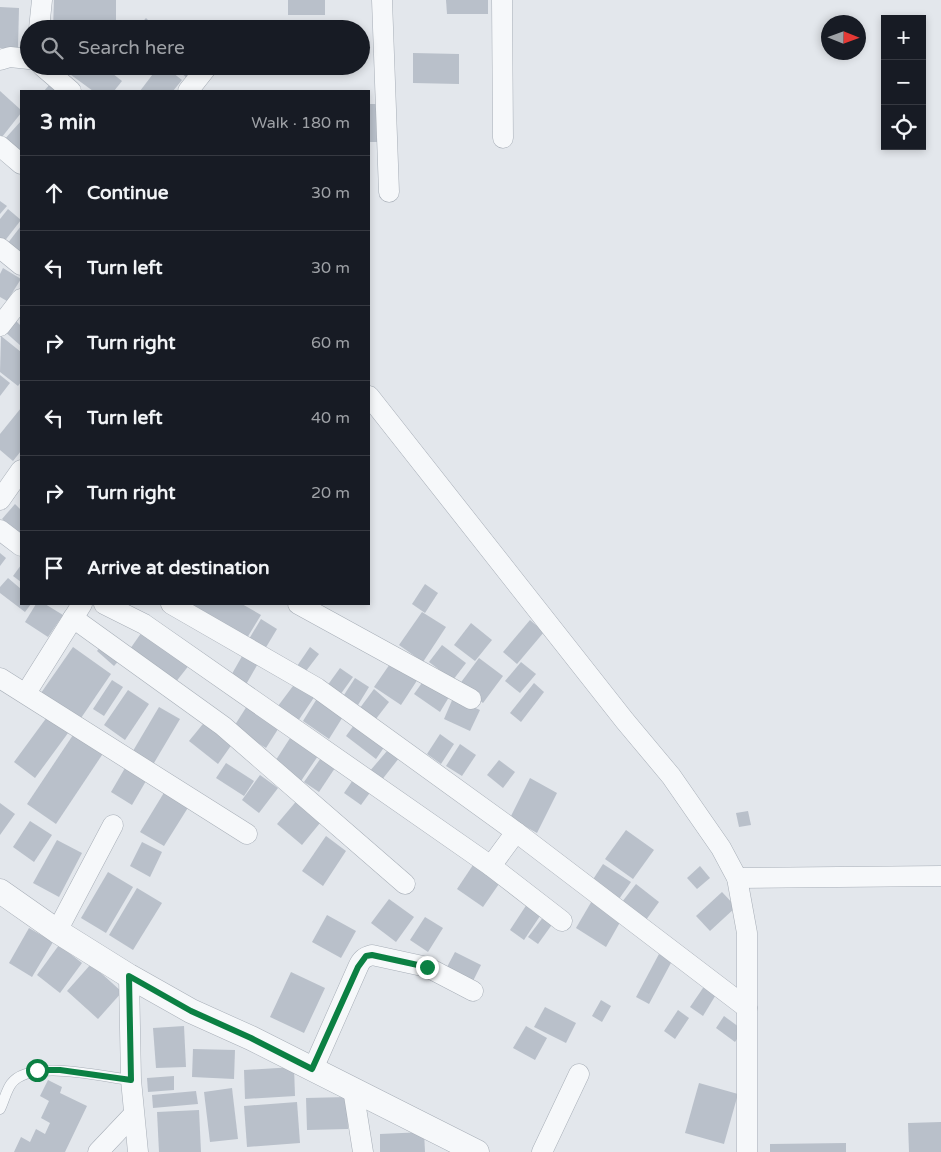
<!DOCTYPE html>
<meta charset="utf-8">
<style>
:root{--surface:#171b24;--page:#20242c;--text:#f1f3f6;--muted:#9ea1a6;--line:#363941}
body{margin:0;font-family:"Varela Round",sans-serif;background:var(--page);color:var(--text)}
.controls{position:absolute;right:15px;top:15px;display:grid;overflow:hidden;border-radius:0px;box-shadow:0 2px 8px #0003}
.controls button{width:45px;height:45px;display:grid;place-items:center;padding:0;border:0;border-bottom:1px solid var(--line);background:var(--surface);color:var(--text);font:25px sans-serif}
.compass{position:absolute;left:821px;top:15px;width:45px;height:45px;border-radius:50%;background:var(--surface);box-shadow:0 2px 8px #0003;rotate:91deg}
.stop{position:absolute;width:15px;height:15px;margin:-11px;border:4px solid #0b8043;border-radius:50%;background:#fff}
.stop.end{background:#0b8043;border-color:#fff;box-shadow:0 1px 5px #0008}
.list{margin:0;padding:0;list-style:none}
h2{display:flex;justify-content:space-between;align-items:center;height:65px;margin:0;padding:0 20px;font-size:21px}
h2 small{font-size:16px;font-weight:400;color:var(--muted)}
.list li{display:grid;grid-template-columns:32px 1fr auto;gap:15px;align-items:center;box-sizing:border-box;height:75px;padding:0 20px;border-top:1px solid var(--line)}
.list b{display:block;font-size:19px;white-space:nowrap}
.list em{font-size:16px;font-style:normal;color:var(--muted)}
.icon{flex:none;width:28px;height:28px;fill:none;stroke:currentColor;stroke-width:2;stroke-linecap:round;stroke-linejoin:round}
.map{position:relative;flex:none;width:941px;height:1152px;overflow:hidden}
.search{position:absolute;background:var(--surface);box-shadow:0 2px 8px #0003;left:20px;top:20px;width:350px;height:55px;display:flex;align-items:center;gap:12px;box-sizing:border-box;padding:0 18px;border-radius:28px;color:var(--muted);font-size:19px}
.panel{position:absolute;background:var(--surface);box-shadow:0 2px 8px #0003;left:20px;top:90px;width:350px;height:515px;border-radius:0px}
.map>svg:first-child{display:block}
</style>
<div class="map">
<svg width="941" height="1152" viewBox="0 0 941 1152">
<rect width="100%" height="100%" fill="#e3e7ec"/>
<!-- building -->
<g fill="#b9c0ca">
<polygon points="54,0 116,0 116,29 53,29"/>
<rect x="288" y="0" width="37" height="15"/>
<polygon points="446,0 488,0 488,14 447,14"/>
<polygon points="0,7 19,8 18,48 0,48"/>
<polygon points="146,18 157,29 136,29"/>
<polygon points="413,53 459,54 459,84 413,83"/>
<polygon points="71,66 103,66 122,81 114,91 93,91 67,72"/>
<polygon points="159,66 164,66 182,80 173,91 140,91"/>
<polygon points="173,66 198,66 187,78"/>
<polygon points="50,84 60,91 44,91"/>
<polygon points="0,91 21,110 21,113 2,137 0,135"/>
<polygon points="369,104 376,104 377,142 369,142"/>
<polygon points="21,121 21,158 3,141"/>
<polygon points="0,201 7,206 0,214"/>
<polygon points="8,209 21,220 0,247 0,219"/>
<polygon points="21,226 21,261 4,248"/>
<polygon points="3,268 21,279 7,301 0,297 0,274"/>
<polygon points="14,319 21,326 21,346 4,331"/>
<polygon points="1,336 21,352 21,382 18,386 0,372"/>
<polygon points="0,375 10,383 0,396"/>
<polygon points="21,408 21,451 13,461 0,450 0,434"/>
<polygon points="15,504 21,510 21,535 2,519"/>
<polygon points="0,553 6,558 0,566"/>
<polygon points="21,565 21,582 13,576"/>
<polygon points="8,578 21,589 21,604 31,604 25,612 0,593 0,587"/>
<polygon points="425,584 438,593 425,613 412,604"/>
<polygon points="36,604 45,604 63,615 48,637 25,622"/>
<polygon points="190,604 242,604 261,615 247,638"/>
<polygon points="422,612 446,627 423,662 399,645"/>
<polygon points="261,619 277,629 265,649 249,639"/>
<polygon points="530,620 544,632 517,664 503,652"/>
<polygon points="471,623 492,640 475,661 454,645"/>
<polygon points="144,629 190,664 175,683 130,649"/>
<polygon points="104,642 122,657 114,666 97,651"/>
<polygon points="442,645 466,663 453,680 429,662"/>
<polygon points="73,647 111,674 79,721 41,693"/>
<polygon points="310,647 319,654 303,675 295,669"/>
<polygon points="245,651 260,660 244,688 229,679"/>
<polygon points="479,658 503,676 483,703 459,685"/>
<polygon points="392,661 418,679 401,705 374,687"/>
<polygon points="521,662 536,674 520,693 505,681"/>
<polygon points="340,668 353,677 340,695 327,686"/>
<polygon points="355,678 369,687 358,705 344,695"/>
<polygon points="112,680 123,687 104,716 93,709"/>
<polygon points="424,680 449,697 440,712 414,694"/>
<polygon points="296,682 315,696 298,721 278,706"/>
<polygon points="534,683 544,692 521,722 510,713"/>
<polygon points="374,689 389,702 372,724 357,712"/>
<polygon points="128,690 149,704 125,740 104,725"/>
<polygon points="318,697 344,715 329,739 303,721"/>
<polygon points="453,698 480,710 470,731 444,719"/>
<polygon points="247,706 280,726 266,748 233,728"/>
<polygon points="159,707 180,719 151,768 130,756"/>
<polygon points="50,713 71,729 35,778 14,762"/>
<polygon points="207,719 235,740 218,764 189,741"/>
<polygon points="357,721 387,743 376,759 346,736"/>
<polygon points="75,732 104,752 56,824 27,804"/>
<polygon points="440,734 454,744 441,764 427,754"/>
<polygon points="292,735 320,753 301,781 274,763"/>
<polygon points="393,744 403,753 381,781 369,772"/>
<polygon points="460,744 476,755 462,776 446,766"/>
<polygon points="323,755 337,765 319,792 304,782"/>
<polygon points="499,760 515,772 503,788 487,775"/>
<polygon points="226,763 254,781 244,796 216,778"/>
<polygon points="125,768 146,781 132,805 111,792"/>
<polygon points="357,774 374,787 361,805 344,793"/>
<polygon points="260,775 278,788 259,813 242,800"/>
<polygon points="530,778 557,793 537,833 510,818"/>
<polygon points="165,791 189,806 164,846 140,832"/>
<polygon points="299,798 324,818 302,845 277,824"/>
<polygon points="0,803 15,814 0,835"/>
<polygon points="748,811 751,825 739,827 736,813"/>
<polygon points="30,821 52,835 34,862 13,847"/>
<polygon points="626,830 654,850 633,879 605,859"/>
<polygon points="326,836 346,851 323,886 302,871"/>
<polygon points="57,840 82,853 59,897 33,883"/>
<polygon points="142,842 162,852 150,877 130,866"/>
<polygon points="475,862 501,881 483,907 457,889"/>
<polygon points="603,864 631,882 619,899 592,881"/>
<polygon points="700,866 710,878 697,889 687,878"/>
<polygon points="108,872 133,887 106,933 81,918"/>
<polygon points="636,884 659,902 646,920 622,902"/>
<polygon points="137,888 162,903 133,950 109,935"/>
<polygon points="722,892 736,907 710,931 696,916"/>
<polygon points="389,899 414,917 396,942 371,923"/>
<polygon points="593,899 623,917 606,947 576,928"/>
<polygon points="529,901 544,910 524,940 510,930"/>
<polygon points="547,912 556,919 538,944 528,937"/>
<polygon points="327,915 356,931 341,958 312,942"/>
<polygon points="425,917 443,928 428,952 410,940"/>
<polygon points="29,928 53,942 32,977 9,963"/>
<polygon points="59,945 82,963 60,993 37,975"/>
<polygon points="455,952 481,965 473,981 447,967"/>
<polygon points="659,954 672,961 649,1004 636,997"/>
<polygon points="91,964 122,992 98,1019 67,991"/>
<polygon points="291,972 325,988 304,1033 270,1017"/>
<polygon points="705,985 717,993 703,1016 690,1007"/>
<polygon points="601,1000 611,1006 602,1022 592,1016"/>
<polygon points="545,1007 576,1023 566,1043 534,1027"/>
<polygon points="678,1010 689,1018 675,1039 664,1031"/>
<polygon points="724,1016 743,1030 735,1042 716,1028"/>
<polygon points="184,1026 186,1067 156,1068 153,1028"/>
<polygon points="526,1026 547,1038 535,1060 513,1048"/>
<polygon points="193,1049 235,1050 234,1079 192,1077"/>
<polygon points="294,1067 295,1096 245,1099 244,1070"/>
<polygon points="174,1076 174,1090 148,1092 147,1078"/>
<polygon points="48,1080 62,1087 60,1093 87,1106 65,1152 14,1152 21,1137 30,1142 36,1129 45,1134 50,1123 41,1118 49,1101 40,1096"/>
<polygon points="699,1083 738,1094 724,1144 685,1133"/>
<polygon points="232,1088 238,1139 210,1142 204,1092"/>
<polygon points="196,1091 198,1104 153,1108 152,1095"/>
<polygon points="347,1097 348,1129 307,1130 306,1098"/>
<polygon points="297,1102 300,1143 247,1147 244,1106"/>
<polygon points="199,1110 201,1152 159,1152 157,1112"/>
<polygon points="941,1122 941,1152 909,1152 908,1123"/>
<polygon points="424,1132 425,1152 380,1152 380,1134"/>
<polygon points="846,1143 846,1152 770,1152 770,1144"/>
</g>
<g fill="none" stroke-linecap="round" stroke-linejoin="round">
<!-- service casing -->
<g stroke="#a7aeb7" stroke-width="11">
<path id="service" d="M0,1109C4,1101 6,1091 11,1084C29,1058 103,1077 131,1080"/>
</g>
<!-- minor casing -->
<g stroke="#a7aeb7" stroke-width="21">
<g id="minor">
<polyline points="382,0 389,192"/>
<polyline points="502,0 503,138"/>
<polyline points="39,29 42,0"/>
<polyline points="0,60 10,57 29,59"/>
<polyline points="42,66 71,91"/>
<polyline points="188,91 207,67"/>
<polyline points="0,146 21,164"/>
<polyline points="0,248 21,265"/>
<polyline points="0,326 21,299"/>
<polyline points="369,396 625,721 671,776 721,848 737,878 747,933 747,1152"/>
<polyline points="0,500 21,470"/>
<polyline points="0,530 21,546"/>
<polyline points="104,604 144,624 491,866 562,921"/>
<polyline points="171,604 317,688 516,832 747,1008"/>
<polyline points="298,604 471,699"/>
<polyline points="73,618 223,726 405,884"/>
<polyline points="0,678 247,834"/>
<polyline points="26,693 82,604"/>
<polyline points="491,866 516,832"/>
<polyline points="737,878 941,876"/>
<polyline points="57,931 113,825"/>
<polyline points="129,976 131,1080 138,1152"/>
<path d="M313,1069L358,967C361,960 364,957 372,955L427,967L473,991"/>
<polyline points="353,1089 363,1152"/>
<polyline points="98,1152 133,1115"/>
<polyline points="542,1152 579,1074"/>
</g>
</g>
<!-- tertiary casing -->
<g stroke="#a7aeb7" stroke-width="25">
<polyline id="tertiary" points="0,891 57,931 129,976 191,1011 251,1038 477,1152"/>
</g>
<!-- service -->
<use href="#service" stroke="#f6f8fa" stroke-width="10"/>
<!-- minor -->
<use href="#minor" stroke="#f6f8fa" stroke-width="20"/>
<!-- tertiary -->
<use href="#tertiary" stroke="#f6f8fa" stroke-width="24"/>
</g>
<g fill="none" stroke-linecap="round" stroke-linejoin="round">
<!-- route -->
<polyline stroke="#0b8043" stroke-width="6" points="37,1070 60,1070 131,1080 129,976 191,1011 251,1038 312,1069 358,967 366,956 372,955 427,967"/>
</g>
</svg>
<div class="controls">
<button>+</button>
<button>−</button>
<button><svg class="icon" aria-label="locate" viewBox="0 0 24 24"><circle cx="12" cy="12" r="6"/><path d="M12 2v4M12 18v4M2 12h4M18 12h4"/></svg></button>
</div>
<svg class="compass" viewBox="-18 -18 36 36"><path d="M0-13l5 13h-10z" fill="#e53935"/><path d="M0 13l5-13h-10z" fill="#9ea1a6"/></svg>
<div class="stop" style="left:37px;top:1070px"></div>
<div class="stop end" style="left:427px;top:967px"></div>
<div class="search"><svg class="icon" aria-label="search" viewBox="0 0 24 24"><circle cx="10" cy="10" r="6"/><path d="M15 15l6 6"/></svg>Search here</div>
<section class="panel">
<h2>3 min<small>Walk · 180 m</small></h2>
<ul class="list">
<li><svg class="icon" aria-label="ahead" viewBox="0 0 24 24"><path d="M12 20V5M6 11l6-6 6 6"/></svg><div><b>Continue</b></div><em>30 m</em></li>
<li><svg class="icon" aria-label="left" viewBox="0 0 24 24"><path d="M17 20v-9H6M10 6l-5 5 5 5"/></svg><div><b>Turn left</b></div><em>30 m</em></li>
<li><svg class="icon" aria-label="right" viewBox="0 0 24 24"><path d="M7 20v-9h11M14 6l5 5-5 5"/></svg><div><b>Turn right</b></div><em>60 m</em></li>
<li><svg class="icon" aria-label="left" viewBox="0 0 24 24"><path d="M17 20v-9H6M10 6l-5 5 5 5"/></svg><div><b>Turn left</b></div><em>40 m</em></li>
<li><svg class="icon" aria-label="right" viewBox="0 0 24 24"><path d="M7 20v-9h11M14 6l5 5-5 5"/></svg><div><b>Turn right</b></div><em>20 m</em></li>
<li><svg class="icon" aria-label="arrive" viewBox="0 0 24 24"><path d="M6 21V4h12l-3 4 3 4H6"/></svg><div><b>Arrive at destination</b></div></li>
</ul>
</section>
</div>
